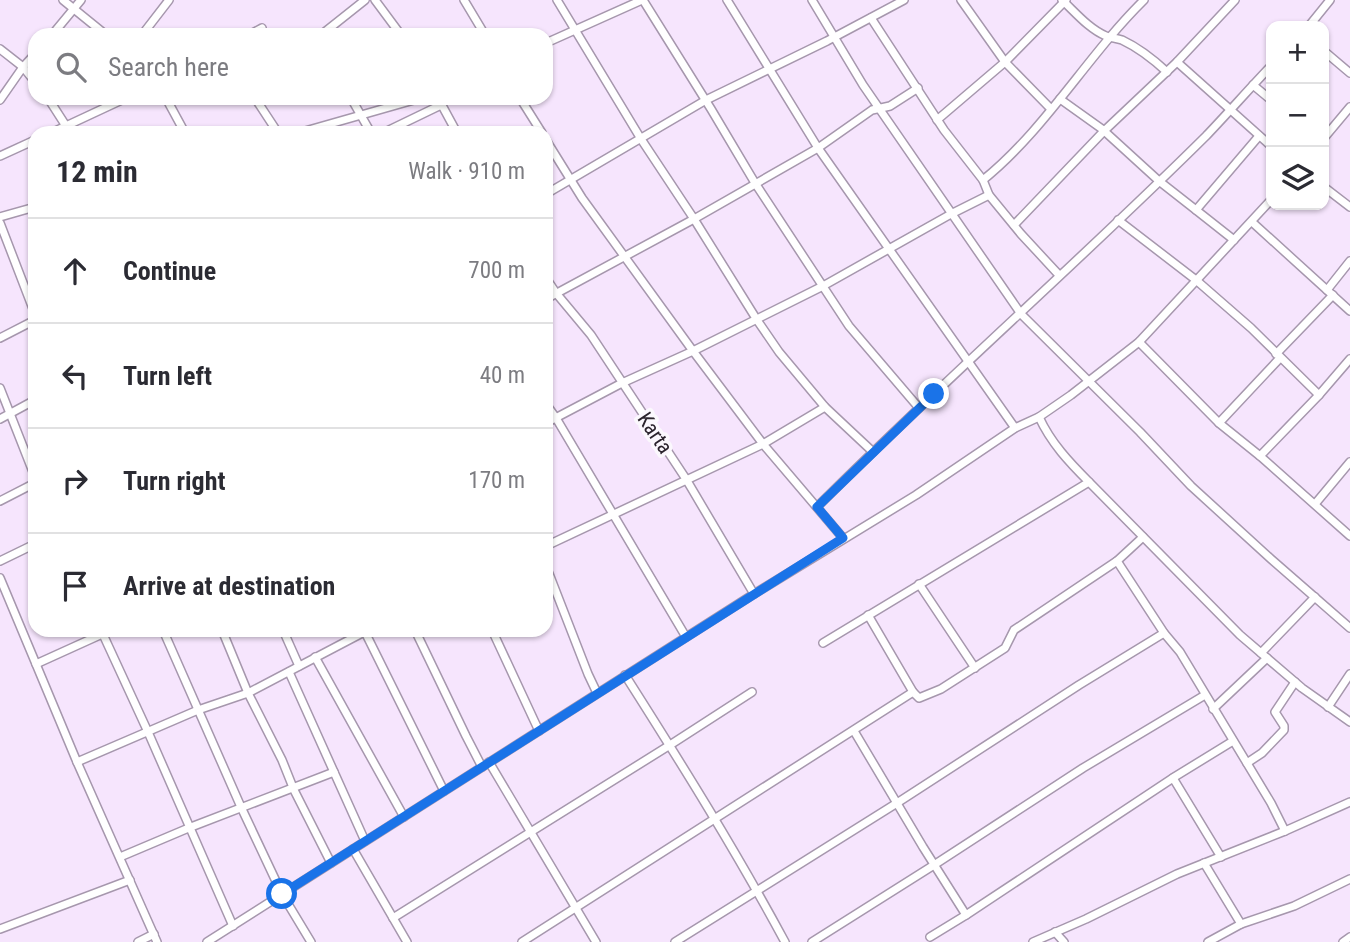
<!DOCTYPE html>
<meta charset="utf-8">
<style>
:root{--surface:#fff;--page:#f2f2f3;--text:#2b2b33;--muted:#7c7c81;--line:#e1e1e2}
body{margin:0;font-family:"Roboto Condensed",sans-serif;background:var(--page);color:var(--text)}
.controls{position:absolute;right:21px;top:21px;display:grid;overflow:hidden;border-radius:14px;box-shadow:0 2px 5px #0004}
.controls button{width:63px;height:63px;display:grid;place-items:center;padding:0;border:0;border-bottom:2px solid var(--line);background:var(--surface);color:var(--text);font:35px sans-serif}
.stop{position:absolute;width:21px;height:21px;margin:-16px;border:5px solid #1a73e8;border-radius:50%;background:#fff}
.stop.end{background:#1a73e8;border-color:#fff;box-shadow:0 2px 7px #0008}
.list{margin:0;padding:0;list-style:none}
h2{display:flex;justify-content:space-between;align-items:center;height:91px;margin:0;padding:0 28px;font-size:30px}
h2 small{font-size:23px;font-weight:400;color:var(--muted)}
.list li{display:grid;grid-template-columns:46px 1fr auto;gap:21px;align-items:center;box-sizing:border-box;height:105px;padding:0 28px;border-top:2px solid var(--line)}
.list b{display:block;font-size:26px;white-space:nowrap}
.list em{font-size:23px;font-style:normal;color:var(--muted)}
.icon{flex:none;width:38px;height:38px;fill:none;stroke:currentColor;stroke-width:2;stroke-linecap:round;stroke-linejoin:round}
.map{position:relative;flex:none;width:1350px;height:942px;overflow:hidden}
.search{position:absolute;background:var(--surface);box-shadow:0 2px 5px #0004;left:28px;top:28px;width:525px;height:77px;display:flex;align-items:center;gap:18px;box-sizing:border-box;padding:0 24px;border-radius:21px;color:var(--muted);font-size:26px}
.panel{position:absolute;background:var(--surface);box-shadow:0 2px 5px #0004;left:28px;top:126px;width:525px;height:511px;border-radius:21px}
.map>svg:first-child{display:block}
</style>
<div class="map">
<svg width="1350" height="942" viewBox="0 0 1350 942">
<rect width="100%" height="100%" fill="#f6e5fd"/>
<g fill="none" stroke-linecap="round" stroke-linejoin="round">
<!-- street casing -->
<g stroke="#a697ad" stroke-width="10">
<g id="street">
<polyline points="63,0 106,35"/>
<polyline points="375,0 401,35"/>
<polyline points="464,0 485,35"/>
<polyline points="557,0 641,139 694,219 757,320 779,352 825,407 873,452"/>
<polyline points="643,0 711,109 755,183 849,326 919,408"/>
<polyline points="727,0 818,148 1015,428"/>
<polyline points="812,0 863,85 1021,314 1140,432 1191,486 1271,559 1350,628"/>
<polyline points="961,0 1005,62 1051,109"/>
<path d="M1062,0C1075,12 1089,29 1106,36C1111,38 1116,38 1122,40C1139,48 1153,59 1167,72"/>
<polyline points="871,18 944,130 983,180 989,195 1021,234 1059,275"/>
<polyline points="1309,26 1330,0"/>
<polyline points="52,35 81,0"/>
<polyline points="142,35 169,0"/>
<polyline points="249,35 262,28"/>
<polyline points="321,35 365,0"/>
<polyline points="546,43 642,0"/>
<polyline points="0,49 23,67 35,82"/>
<polyline points="1324,51 1350,73"/>
<polyline points="1177,62 1271,146"/>
<polyline points="1253,85 1271,100"/>
<polyline points="48,98 66,126"/>
<polyline points="166,98 185,133"/>
<polyline points="255,98 278,133"/>
<polyline points="351,98 371,133"/>
<polyline points="438,98 457,133"/>
<polyline points="520,98 542,133"/>
<polyline points="1060,99 1102,129 1159,181 1196,210"/>
<polyline points="0,100 23,67 35,54"/>
<polyline points="937,120 1005,62 1066,0"/>
<polyline points="51,133 126,98"/>
<polyline points="298,133 421,98"/>
<polyline points="383,133 441,105"/>
<polyline points="1324,138 1350,107"/>
<polyline points="546,140 582,198 693,351 763,444 843,538"/>
<polyline points="0,156 35,140"/>
<path d="M983,180C1046,129 1087,56 1144,0"/>
<polyline points="1324,187 1350,207"/>
<polyline points="546,194 706,100 827,41 904,0"/>
<polyline points="0,217 35,207"/>
<polyline points="1118,220 1196,280 1251,328 1319,395"/>
<polyline points="1252,222 1350,311"/>
<polyline points="0,223 35,314"/>
<polyline points="1014,225 1104,131 1177,62 1235,0"/>
<polyline points="1234,240 1196,210 1259,136"/>
<polyline points="546,278 556,293 591,335 686,479 754,594"/>
<polyline points="1327,290 1350,261"/>
<polyline points="546,299 694,219 818,148 872,110 890,106 918,88"/>
<polyline points="0,338 35,320"/>
<polyline points="1139,342 1219,423 1260,456 1350,536"/>
<polyline points="1276,354 1333,295"/>
<polyline points="0,388 35,477"/>
<polyline points="546,404 556,418 686,637"/>
<polyline points="0,419 35,400"/>
<polyline points="546,423 622,383 693,351 823,286 951,214 989,195"/>
<polyline points="1219,423 1280,358"/>
<polyline points="1260,456 1319,395 1350,359"/>
<polyline points="1089,482 1240,635 1302,688 1350,722"/>
<polyline points="0,501 35,483"/>
<polyline points="1315,504 1350,462"/>
<path d="M817,507C944,380 1079,262 1206,136C1228,113 1249,89 1271,66"/>
<polyline points="546,546 763,444 825,407"/>
<polyline points="0,561 35,544"/>
<polyline points="1117,561 1164,633 1180,652 1271,803 1285,831"/>
<polyline points="546,566 588,674 597,693"/>
<polyline points="0,578 77,762 157,942"/>
<polyline points="919,584 975,668"/>
<polyline points="868,615 913,692 919,698 941,689 1005,648 1014,630 1117,561 1143,537"/>
<polyline points="101,630 148,732 233,926"/>
<polyline points="163,630 241,807 282,894 311,942"/>
<polyline points="222,630 248,693 282,760 294,790 331,863"/>
<polyline points="283,630 299,666"/>
<polyline points="364,630 444,791"/>
<polyline points="415,630 466,736 482,767"/>
<polyline points="492,630 539,731"/>
<path d="M823,643L1089,482C1069,462 1051,443 1039,417"/>
<polyline points="1261,653 1315,597"/>
<polyline points="315,657 404,817"/>
<polyline points="36,664 111,630"/>
<polyline points="289,672 365,841"/>
<path d="M625,675C681,763 736,851 785,942"/>
<polyline points="1328,707 1350,674"/>
<polyline points="1213,709 1267,658"/>
<polyline points="854,731 923,847 966,915"/>
<polyline points="77,762 198,710 248,693 368,630"/>
<polyline points="489,762 596,942"/>
<polyline points="1247,763 1262,753 1284,730 1284,726 1275,712 1295,682"/>
<polyline points="1173,778 1221,857"/>
<polyline points="353,849 407,942"/>
<polyline points="120,857 191,827 334,772"/>
<polyline points="1204,863 1241,924"/>
<polyline points="393,918 670,745 752,692"/>
<polyline points="0,929 130,880"/>
<polyline points="1055,932 1064,942"/>
<polyline points="930,937 966,915 1176,776 1233,741"/>
<polyline points="138,942 154,934"/>
<polyline points="207,942 754,594 916,495 1015,428 1039,417 1071,395 1139,342 1271,200"/>
<polyline points="522,942 913,692"/>
<polyline points="675,942 897,803 1079,685 1164,633"/>
<polyline points="812,942 934,865 1083,768 1205,695"/>
<polyline points="1033,942 1086,919 1177,874 1285,831 1350,802"/>
<polyline points="1208,942 1241,924 1294,906 1350,879"/>
<polyline points="1343,942 1350,937"/>
</g>
</g>
<!-- street -->
<use href="#street" stroke="#fff" stroke-width="7"/>
</g>
<g fill="none" stroke-linecap="round" stroke-linejoin="round">
<!-- route -->
<polyline stroke="#1a73e8" stroke-width="9" points="282,894 843,538 817,507 934,394"/>
</g>
<g text-anchor="middle" dominant-baseline="central" stroke-width="7" stroke-linejoin="round" paint-order="stroke">
<!-- street labels -->
<g font-size="21" fill="#2b242d" stroke="#fbf8fd">
<text transform="translate(655 433) rotate(56)">Karta</text>
</g>
</g>
</svg>
<div class="controls">
<button>+</button>
<button>−</button>
<button><svg class="icon" aria-label="layers" viewBox="0 0 24 24"><path d="M12 4l9 5-9 5-9-5zM3 14l9 5 9-5"/></svg></button>
</div>
<div class="stop" style="left:282px;top:894px"></div>
<div class="stop end" style="left:934px;top:394px"></div>
<div class="search"><svg class="icon" aria-label="search" viewBox="0 0 24 24"><circle cx="10" cy="10" r="6"/><path d="M15 15l6 6"/></svg>Search here</div>
<section class="panel">
<h2>12 min<small>Walk · 910 m</small></h2>
<ul class="list">
<li><svg class="icon" aria-label="ahead" viewBox="0 0 24 24"><path d="M12 20V5M6 11l6-6 6 6"/></svg><div><b>Continue</b></div><em>700 m</em></li>
<li><svg class="icon" aria-label="left" viewBox="0 0 24 24"><path d="M17 20v-9H6M10 6l-5 5 5 5"/></svg><div><b>Turn left</b></div><em>40 m</em></li>
<li><svg class="icon" aria-label="right" viewBox="0 0 24 24"><path d="M7 20v-9h11M14 6l5 5-5 5"/></svg><div><b>Turn right</b></div><em>170 m</em></li>
<li><svg class="icon" aria-label="arrive" viewBox="0 0 24 24"><path d="M6 21V4h12l-3 4 3 4H6"/></svg><div><b>Arrive at destination</b></div></li>
</ul>
</section>
</div>
